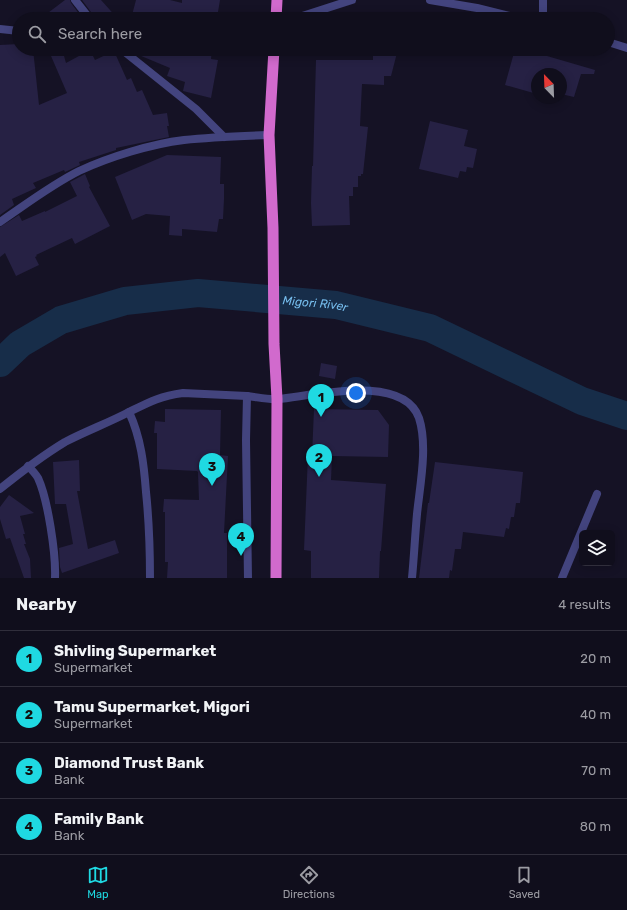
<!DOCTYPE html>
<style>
:root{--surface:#100e1c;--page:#1e1c29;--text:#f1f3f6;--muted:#9c9ca3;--line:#302e3b;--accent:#1fd9e2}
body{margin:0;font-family:Rubik,sans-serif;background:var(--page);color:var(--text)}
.controls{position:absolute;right:12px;bottom:12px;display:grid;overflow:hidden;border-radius:6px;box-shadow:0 2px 10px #0003}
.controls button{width:36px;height:36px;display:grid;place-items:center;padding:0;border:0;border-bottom:1px solid var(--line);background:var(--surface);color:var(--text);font:20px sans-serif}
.compass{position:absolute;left:531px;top:68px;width:36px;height:36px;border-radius:50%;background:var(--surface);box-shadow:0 2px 10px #0003;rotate:337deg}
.you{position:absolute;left:356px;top:393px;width:14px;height:14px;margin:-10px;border:3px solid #fff;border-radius:50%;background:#1a73e8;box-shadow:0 0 0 6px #1a73e833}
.badge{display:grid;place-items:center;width:26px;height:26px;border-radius:50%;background:var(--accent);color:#111;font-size:13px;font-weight:700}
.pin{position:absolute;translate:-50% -33px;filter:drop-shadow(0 1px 2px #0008)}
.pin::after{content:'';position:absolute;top:21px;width:14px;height:12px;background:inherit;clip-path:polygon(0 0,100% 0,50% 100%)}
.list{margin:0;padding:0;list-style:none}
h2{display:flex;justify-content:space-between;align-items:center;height:52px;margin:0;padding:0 16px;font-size:17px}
h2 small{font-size:13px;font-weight:400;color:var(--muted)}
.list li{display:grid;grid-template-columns:26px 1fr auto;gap:12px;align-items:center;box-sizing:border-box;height:56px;padding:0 16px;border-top:1px solid var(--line)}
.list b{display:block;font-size:15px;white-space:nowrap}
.list p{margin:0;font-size:13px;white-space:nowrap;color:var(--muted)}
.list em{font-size:13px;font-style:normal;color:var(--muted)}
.icon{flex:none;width:22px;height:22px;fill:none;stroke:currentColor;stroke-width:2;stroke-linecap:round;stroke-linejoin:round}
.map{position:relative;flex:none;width:627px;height:578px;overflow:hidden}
.search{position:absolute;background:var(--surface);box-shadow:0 2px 10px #0003;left:12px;right:12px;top:12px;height:44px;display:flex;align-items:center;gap:10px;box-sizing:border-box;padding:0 14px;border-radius:22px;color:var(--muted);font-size:15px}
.sheet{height:276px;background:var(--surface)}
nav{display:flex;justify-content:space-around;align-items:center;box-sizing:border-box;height:56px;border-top:1px solid var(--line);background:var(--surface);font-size:11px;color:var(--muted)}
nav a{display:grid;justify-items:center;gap:2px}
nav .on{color:var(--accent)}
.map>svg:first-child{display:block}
</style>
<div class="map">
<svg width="627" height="578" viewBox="0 0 627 578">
<rect width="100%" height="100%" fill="#151225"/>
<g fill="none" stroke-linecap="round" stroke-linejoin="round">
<!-- river -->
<path stroke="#172d49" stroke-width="28" id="s1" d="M0,363L20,344L61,320L125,301L198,293L336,305L430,328L582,401L627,416"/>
</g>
<!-- building -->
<g fill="#262144">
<polygon points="65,0 70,0 71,3 83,19 40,19"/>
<polygon points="82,0 101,0 118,19 95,19 94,16"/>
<polygon points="136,0 170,0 182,3 182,0 220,0 218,12 228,14 227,19 131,19"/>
<polygon points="19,44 19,49 33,49 39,105 67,93 48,49 62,49 66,63 90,50 95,60 114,51 127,80 131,78 137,92 142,90 153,115 167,113 169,126 167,126 169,137 116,148 116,150 79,162 80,165 65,172 64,170 33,183 36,188 12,199 14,205 0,215 0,45"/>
<polygon points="130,49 212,49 211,59 218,60 211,98 183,91 185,82 167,76 170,68 134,53"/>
<polygon points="373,49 398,49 391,76 384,76 384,85 362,84 360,126 368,127 363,174 361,174 361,176 358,176 358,187 353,187 353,196 349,196 350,225 312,226 311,203 312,166 313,166 316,60 373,60"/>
<polygon points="515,49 523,49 595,70 594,74 581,74 574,97 561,94 561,74 537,74 537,94 505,85"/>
<polygon points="430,121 468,130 464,146 477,149 473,168 467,167 466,172 460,171 458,178 419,169"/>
<polygon points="167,155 221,157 220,184 224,184 224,199 223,219 219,219 217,232 182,229 182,236 169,235 170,216 146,214 132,220 115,177"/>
<polygon points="85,174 90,186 89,187 110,226 75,244 72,238 36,255 37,256 35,257 39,265 16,276 5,253 0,257 0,227 19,215 22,221 45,211 45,212 77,196 70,182"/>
<polygon points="321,363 337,366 335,379 319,376"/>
<polygon points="165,409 221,410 220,455 228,456 224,533 227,533 227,578 167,578 168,562 165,562 165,512 163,512 164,499 199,500 198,472 197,471 157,469 157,433 154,433 155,421 165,422"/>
<polygon points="314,409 378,410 389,425 388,457 332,456 331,480 386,484 381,551 380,551 379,578 311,578 311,551 304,550 308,455 312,456"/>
<polygon points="79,460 80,491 77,491 88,549 115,540 119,553 62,573 60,567 59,548 73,544 66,504 55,504 53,462"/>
<polygon points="435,462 523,472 520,503 516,503 514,517 511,517 509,529 506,528 504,537 463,532 461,549 455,549 452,571 450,570 449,578 419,578 428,503 429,503"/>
<polygon points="9,495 34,513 20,516 25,534 23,534 26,544 24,544 30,559 31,578 24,578 10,538 6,539 0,519 0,507"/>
</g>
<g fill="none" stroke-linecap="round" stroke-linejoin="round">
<!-- minor -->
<g stroke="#43447e" stroke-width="8">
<polyline points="75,0 90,19"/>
<polyline points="430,0 477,8 522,19"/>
<polyline points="543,0 543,19"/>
<polyline points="293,19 352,0"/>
<polyline points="0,29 19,31"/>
<polyline points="608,42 627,48"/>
<polyline points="121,49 196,109 224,137"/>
<path d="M0,222C25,205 51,185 79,171C109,157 151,144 184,140C212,137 241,136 269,135"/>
<polyline points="247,396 246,440 248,578"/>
<path d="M129,412C141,438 144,465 146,492C149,521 150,549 150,578"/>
<path d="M28,466C32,470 35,473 38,478C48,500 56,554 55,578"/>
<path d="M0,489C21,472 42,456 65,442C86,431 108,423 129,412C149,402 160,396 183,393C205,394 226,395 247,396C257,397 268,400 278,399C312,396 403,373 419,418C428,446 420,485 417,514C415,536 414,557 412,578"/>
<polyline points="562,578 597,494"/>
</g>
<!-- trunk -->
<g stroke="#d16acd" stroke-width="11">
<polyline points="276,19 277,0"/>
<polyline points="274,49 269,135 273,228 274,344 277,399 276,578"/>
</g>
</g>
<g text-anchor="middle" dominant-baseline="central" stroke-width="4" stroke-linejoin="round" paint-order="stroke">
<!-- water labels -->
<g font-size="12" font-style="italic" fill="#76bded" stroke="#151225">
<text stroke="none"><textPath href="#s1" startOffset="333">Migori River</textPath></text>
</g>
</g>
</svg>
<div class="controls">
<button><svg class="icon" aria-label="layers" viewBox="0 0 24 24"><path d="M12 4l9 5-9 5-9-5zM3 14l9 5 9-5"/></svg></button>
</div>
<svg class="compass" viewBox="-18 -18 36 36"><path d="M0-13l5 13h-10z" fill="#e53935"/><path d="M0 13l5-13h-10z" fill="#9c9ca3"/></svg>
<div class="you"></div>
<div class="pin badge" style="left:321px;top:417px">1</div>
<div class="pin badge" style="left:319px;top:477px">2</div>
<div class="pin badge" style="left:212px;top:486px">3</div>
<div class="pin badge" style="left:241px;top:556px">4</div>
<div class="search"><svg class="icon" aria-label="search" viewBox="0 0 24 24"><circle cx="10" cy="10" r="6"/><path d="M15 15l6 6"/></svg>Search here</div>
</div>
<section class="sheet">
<h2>Nearby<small>4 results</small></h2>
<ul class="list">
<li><span class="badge">1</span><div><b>Shivling Supermarket</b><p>Supermarket</p></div><em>20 m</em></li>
<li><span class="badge">2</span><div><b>Tamu Supermarket, Migori</b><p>Supermarket</p></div><em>40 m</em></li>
<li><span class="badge">3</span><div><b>Diamond Trust Bank</b><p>Bank</p></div><em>70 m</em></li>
<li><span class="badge">4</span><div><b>Family Bank</b><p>Bank</p></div><em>80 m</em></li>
</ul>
</section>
<nav>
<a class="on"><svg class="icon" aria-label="map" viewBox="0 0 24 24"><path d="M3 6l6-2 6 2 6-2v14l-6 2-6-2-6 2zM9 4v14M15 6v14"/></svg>Map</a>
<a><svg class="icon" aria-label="directions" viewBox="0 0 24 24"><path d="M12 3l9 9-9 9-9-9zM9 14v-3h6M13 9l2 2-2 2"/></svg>Directions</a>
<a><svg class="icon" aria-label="saved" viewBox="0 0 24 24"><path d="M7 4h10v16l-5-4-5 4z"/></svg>Saved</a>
</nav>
